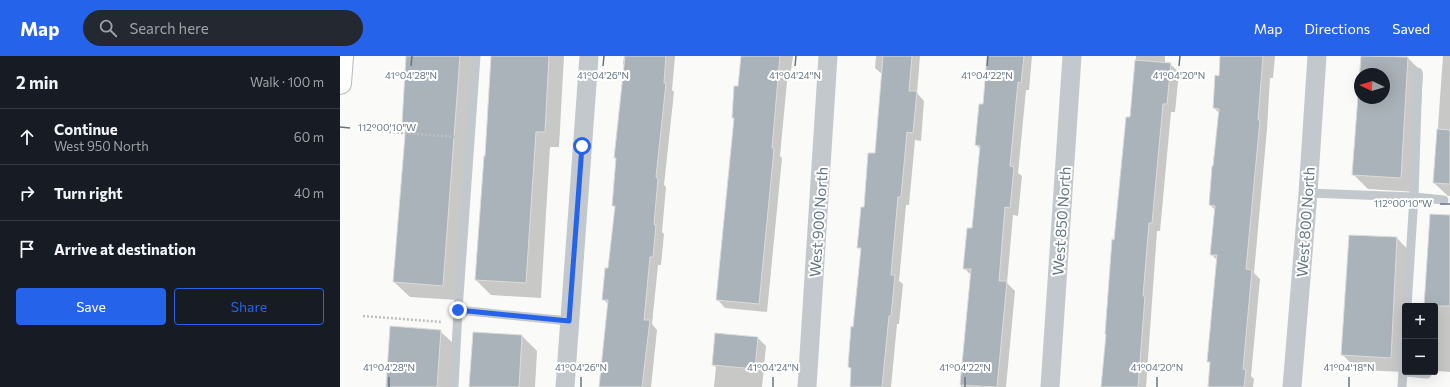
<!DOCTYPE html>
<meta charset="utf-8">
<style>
:root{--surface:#171b24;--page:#242831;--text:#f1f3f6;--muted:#9ea1a6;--line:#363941;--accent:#2563eb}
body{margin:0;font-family:Commissioner,sans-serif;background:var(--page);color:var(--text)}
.controls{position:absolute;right:12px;bottom:12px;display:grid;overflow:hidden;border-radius:4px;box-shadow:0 4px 16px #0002}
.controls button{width:36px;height:36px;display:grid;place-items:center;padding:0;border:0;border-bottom:1px solid var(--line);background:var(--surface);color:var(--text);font:20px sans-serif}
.compass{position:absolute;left:1014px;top:12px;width:36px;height:36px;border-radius:50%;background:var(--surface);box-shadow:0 4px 16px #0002;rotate:274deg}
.stop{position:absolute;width:12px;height:12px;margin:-9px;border:3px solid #2563eb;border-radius:50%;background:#fff}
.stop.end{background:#2563eb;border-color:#fff;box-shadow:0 1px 4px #0008}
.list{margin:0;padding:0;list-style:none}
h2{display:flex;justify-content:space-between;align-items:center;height:52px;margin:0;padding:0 16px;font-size:17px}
h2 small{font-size:13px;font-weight:400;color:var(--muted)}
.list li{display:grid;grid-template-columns:26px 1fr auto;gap:12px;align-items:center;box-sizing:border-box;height:56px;padding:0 16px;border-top:1px solid var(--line)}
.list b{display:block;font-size:15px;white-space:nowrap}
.list p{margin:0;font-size:13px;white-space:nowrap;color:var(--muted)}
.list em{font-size:13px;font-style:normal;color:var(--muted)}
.actions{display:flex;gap:8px;padding:12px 16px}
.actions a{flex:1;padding:9px 0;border:1px solid var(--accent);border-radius:4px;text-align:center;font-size:14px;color:var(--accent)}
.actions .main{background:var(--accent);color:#fff}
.icon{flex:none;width:22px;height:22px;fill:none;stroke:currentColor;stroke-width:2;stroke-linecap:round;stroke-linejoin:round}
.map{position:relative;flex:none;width:1110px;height:331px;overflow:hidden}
header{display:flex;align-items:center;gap:24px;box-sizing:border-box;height:56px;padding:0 20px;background:var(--accent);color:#fff}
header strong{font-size:19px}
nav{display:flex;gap:22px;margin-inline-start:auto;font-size:14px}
.search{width:280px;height:36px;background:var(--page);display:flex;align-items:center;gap:10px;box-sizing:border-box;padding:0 14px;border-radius:22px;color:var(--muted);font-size:15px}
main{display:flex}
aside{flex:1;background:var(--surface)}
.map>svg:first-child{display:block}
</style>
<header>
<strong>Map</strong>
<div class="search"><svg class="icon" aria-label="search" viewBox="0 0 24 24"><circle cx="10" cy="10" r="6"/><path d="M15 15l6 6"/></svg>Search here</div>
<nav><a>Map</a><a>Directions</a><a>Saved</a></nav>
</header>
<main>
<aside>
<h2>2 min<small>Walk · 100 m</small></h2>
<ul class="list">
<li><svg class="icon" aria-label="ahead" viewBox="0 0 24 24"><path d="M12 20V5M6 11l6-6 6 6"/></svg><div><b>Continue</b><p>West 950 North</p></div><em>60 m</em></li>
<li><svg class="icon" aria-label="right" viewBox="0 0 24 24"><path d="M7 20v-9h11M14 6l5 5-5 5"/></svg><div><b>Turn right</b></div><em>40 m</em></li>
<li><svg class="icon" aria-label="arrive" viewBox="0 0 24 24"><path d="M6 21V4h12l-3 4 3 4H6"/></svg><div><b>Arrive at destination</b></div></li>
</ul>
<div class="actions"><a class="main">Save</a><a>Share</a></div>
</aside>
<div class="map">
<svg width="1110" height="331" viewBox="0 0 1110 331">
<rect width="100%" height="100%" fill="#fafaf8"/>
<!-- shadow -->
<g fill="#0003">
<polygon points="67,0 135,0 118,244 70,241 54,226 66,70 63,66"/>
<polygon points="152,0 224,0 219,91 210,91 201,242 151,239 136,224 146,101"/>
<polygon points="284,0 335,0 332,34 334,36 324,129 326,131 322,176 324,178 321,209 318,209 312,268 317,274 311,331 260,331 269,249 263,243 269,213 275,152 273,149 285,10 283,8"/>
<polygon points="402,0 453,0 451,15 448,15 440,100 442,102 427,256 385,252 377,243 395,64 393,62 399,31"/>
<polygon points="536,0 580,0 577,37 584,45 581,85 575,84 569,149 566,149 559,225 563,228 559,268 557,268 551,331 511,331 512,315 509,311 514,272 522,195 518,191 525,152 536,98 543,19 535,12"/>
<polygon points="648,0 692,0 689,34 686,34 678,117 682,120 678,160 673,159 667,227 675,235 666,331 621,331 632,220 624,212 633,173 640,93 636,89 644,49"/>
<polygon points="796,0 825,0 825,8 830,8 839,16 835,56 831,56 820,175 817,175 806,331 762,331 775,185 791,62"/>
<polygon points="881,0 935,0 933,22 930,22 927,73 914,217 920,223 911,320 914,323 913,331 869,331 871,308 868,305 878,205 871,198 875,154 870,149 879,57 874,52 879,21"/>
<polygon points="1022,0 1051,0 1068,2 1083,17 1076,136 1028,133 1013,118 1020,23 1020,42 1044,42 1044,18 1020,18"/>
<polygon points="1103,0 1110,0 1110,140 1108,140 1094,127"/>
<polygon points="1110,160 1110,316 1097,315 1095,313 1095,250 1085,250"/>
<polygon points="1057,182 1072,198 1065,250 1066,316 1017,314 1002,298"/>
<polygon points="100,275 116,290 113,331 47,331"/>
<polygon points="134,277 182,280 197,295 195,331 130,331"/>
<polygon points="376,278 418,282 426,290 422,331 374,331 376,311 373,309"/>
</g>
<!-- building -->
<g fill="#aab3b9" stroke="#dcdcda" fill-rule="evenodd">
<polygon points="66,0 120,0 103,230 53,226 66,67 62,67"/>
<polygon points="151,0 209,0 205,76 196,76 186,227 135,224 144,100 145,100"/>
<polygon points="285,0 326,0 324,27 326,27 316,121 318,122 314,169 316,169 313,201 310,201 304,264 310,264 302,331 259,331 268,244 262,244 265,212 268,212 275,150 272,150 276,102 274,102"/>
<polygon points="401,0 440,0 432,92 434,93 419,248 376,244 394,62 392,62 394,30 398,30"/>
<polygon points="543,0 572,0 569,35 577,35 573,77 567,76 561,141 558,141 551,219 555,219 551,260 549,260 542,331 510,331 511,312 508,311 511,270 513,271 521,192 517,192 521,151 524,151 528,97 535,97"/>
<polygon points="647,0 684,0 681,27 678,26 670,110 674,111 670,152 665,151 659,225 667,225 657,331 620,329 631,213 623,213 627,172 632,172 640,90 635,89 639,48 643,48"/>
<polygon points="880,0 923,0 918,64 920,64 906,213 912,214 903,313 906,314 904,331 868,331 870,306 867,306 877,199 870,199 875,150 869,149 872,110 873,110 879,53 873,52 875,19 879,20"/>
<path d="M1021,0L1068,1L1061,122L1012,119ZM1020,18H1044V42H1020Z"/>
<polygon points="795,4 831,7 827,48 823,48 812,167 809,167 803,240 805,240 798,331 761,331 766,278 765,278 772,183 774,184 786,61 790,61"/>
<polygon points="1097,73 1110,74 1110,128 1093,127"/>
<polygon points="1090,158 1110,159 1110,250 1084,250"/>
<polygon points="1009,179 1057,181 1051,302 1001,299"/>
<polygon points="50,270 101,274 97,331 46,331"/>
<polygon points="133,276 182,279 179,331 129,331"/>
<polygon points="375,277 418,281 415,313 372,309"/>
</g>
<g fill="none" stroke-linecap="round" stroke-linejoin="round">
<!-- secondary casing -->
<g stroke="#b3babf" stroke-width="24">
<polyline id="secondary" points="0,27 2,0"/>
</g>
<!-- path -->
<g stroke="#bbbfc2" stroke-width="2.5" stroke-dasharray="2 2" stroke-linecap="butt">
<polyline points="37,75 116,81"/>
<polyline points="23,260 102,266"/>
</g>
<!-- service -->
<g stroke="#c3c8cc" stroke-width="9">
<polyline points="968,137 1074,141 1104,144"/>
<polyline points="1067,250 1074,141 1078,16"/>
<polyline points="118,254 229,265"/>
<polyline points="1065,316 1087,318"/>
<polyline points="114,331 118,254 136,0"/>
<polyline points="1062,331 1065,280"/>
</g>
<!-- minor -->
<g stroke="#c3c8cc" stroke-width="19">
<polyline points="225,331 249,0"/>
<polyline points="467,331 488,0"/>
<polyline points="710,331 732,0"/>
<polyline points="952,331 968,137 977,0"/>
</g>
<!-- secondary -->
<use href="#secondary" stroke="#fff" stroke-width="22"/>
</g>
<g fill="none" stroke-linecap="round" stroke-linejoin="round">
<!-- route -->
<polyline stroke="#2563eb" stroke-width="5" points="118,254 229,265 242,90"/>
</g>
<!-- ticks -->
<path fill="none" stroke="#657683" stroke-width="1.5" d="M71,10L72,0M263,10L264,0M455,10L456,0M647,10L648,0M839,10L840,0M0,71L10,72M1100,148H1110M49,331V321M241,331V321M433,331V321M625,331V321M817,331V321M1009,331V321"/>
<g text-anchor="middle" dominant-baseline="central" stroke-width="4" stroke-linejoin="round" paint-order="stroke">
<!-- street labels -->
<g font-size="15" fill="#657683" stroke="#fff">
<text transform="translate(721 165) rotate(-86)">West 850 North</text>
<text transform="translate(478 166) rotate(-86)">West 900 North</text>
<text transform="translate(965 166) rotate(-86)">West 800 North</text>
</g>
</g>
<g font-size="10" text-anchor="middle" fill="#657683" stroke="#fff" stroke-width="4" stroke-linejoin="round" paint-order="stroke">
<text x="71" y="23">41°04'28"N</text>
<text x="263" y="23">41°04'26"N</text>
<text x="455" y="23">41°04'24"N</text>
<text x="647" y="23">41°04'22"N</text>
<text x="839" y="23">41°04'20"N</text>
<text x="47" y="75">112°00'10"W</text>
<text x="1063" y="151">112°00'10"W</text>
<text x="49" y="315">41°04'28"N</text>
<text x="241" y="315">41°04'26"N</text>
<text x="433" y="315">41°04'24"N</text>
<text x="625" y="315">41°04'22"N</text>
<text x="817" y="315">41°04'20"N</text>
<text x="1009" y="315">41°04'18"N</text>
</g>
</svg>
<div class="controls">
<button>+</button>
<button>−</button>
</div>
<svg class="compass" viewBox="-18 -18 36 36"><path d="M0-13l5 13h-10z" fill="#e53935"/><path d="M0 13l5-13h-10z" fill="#9ea1a6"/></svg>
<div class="stop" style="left:242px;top:90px"></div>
<div class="stop end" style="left:118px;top:254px"></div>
</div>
</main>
